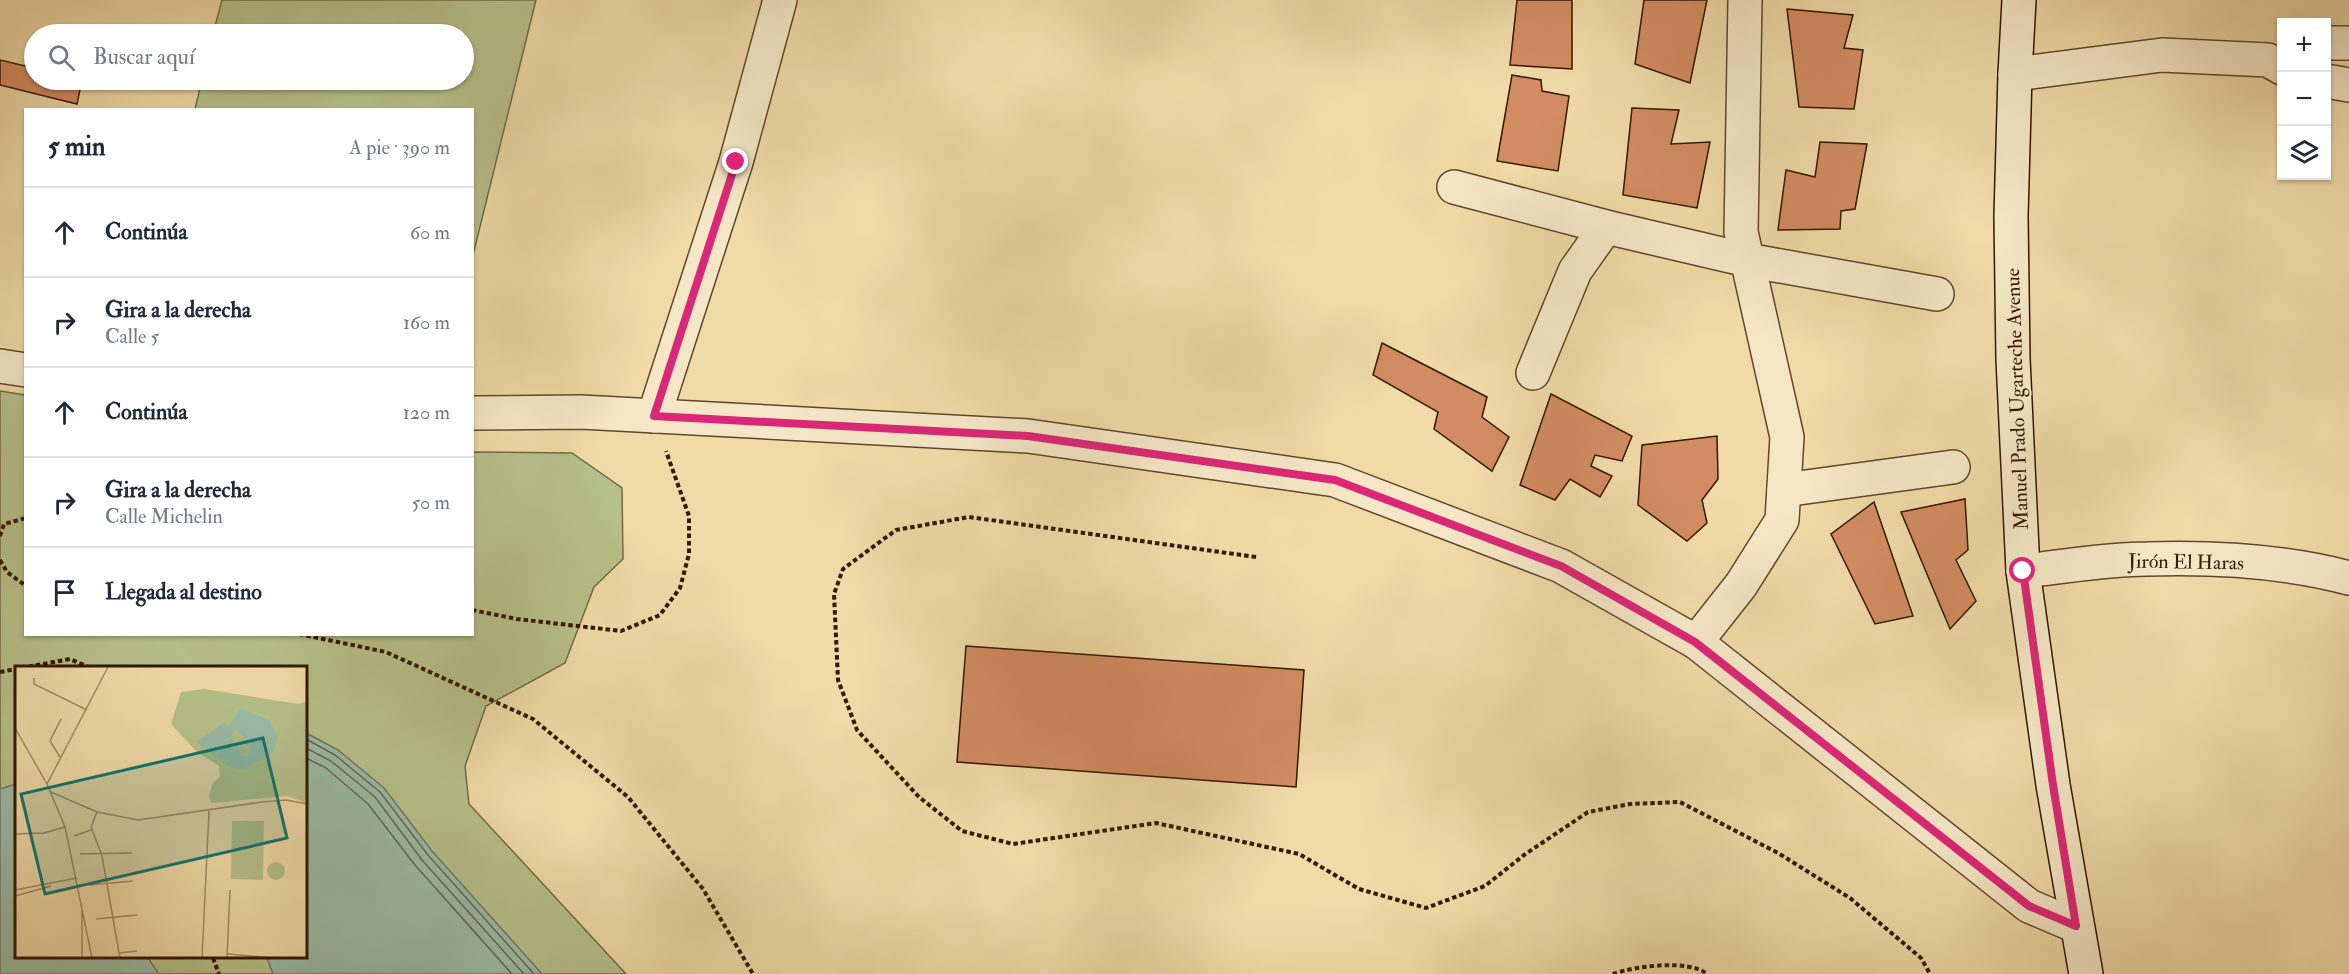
<!DOCTYPE html>
<html lang="es">
<meta charset="utf-8">
<style>
:root{--surface:#fff;--page:#f2f2f3;--text:#1f2937;--muted:#747a83;--line:#e0e1e3}
body{margin:0;font-family:"IM FELL Double Pica",serif;background:var(--page);color:var(--text)}
.controls{position:absolute;right:18px;top:18px;display:grid;overflow:hidden;border-radius:0px;box-shadow:0 2px 4px #0004}
.controls button{width:54px;height:54px;display:grid;place-items:center;padding:0;border:0;border-bottom:2px solid var(--line);background:var(--surface);color:var(--text);font:30px sans-serif}
.stop{position:absolute;width:18px;height:18px;margin:-14px;border:4px solid #db2777;border-radius:50%;background:#fff}
.stop.end{background:#db2777;border-color:#fff;box-shadow:0 2px 6px #0008}
.list{margin:0;padding:0;list-style:none}
h2{display:flex;justify-content:space-between;align-items:center;height:78px;margin:0;padding:0 24px;font-size:26px}
h2 small{font-size:20px;font-weight:400;color:var(--muted)}
.list li{display:grid;grid-template-columns:39px 1fr auto;gap:18px;align-items:center;box-sizing:border-box;height:90px;padding:0 24px;border-top:2px solid var(--line)}
.list b{display:block;font-size:22px;white-space:nowrap}
.list p{margin:0;font-size:20px;white-space:nowrap;color:var(--muted)}
.list em{font-size:20px;font-style:normal;color:var(--muted)}
.icon{flex:none;width:33px;height:33px;fill:none;stroke:currentColor;stroke-width:2;stroke-linecap:round;stroke-linejoin:round}
.map{position:relative;flex:none;width:2349px;height:974px;overflow:hidden}
.search{position:absolute;background:var(--surface);box-shadow:0 2px 4px #0004;left:24px;top:24px;width:450px;height:66px;display:flex;align-items:center;gap:15px;box-sizing:border-box;padding:0 21px;border-radius:33px;color:var(--muted);font-size:22px}
.panel{position:absolute;background:var(--surface);box-shadow:0 2px 4px #0004;left:24px;top:108px;width:450px;height:528px;border-radius:0px}
.map>svg:first-child{display:block}
</style>
<div class="map">
<svg width="2349" height="974" viewBox="0 0 2349 974">
<rect width="100%" height="100%" fill="#f0daa8"/>
<filter id="stains"><feTurbulence type="fractalNoise" baseFrequency=".00333" numOctaves="4"/><feColorMatrix values="0 0 0 0 .2 0 0 0 0 .09 0 0 0 0 .02 0 0 0 .5 -.17"/></filter>
<radialGradient id="worn" r=".72"><stop offset=".6" stop-color="#630" stop-opacity="0"/><stop offset="1" stop-color="#630" stop-opacity=".3"/></radialGradient>
<!-- green -->
<g fill="#b6c08a" stroke="#746b45" stroke-width="1.5" fill-rule="evenodd">
<polygon points="222,0 536,0 473,255 472,110 195,109 202,80 464,80 464,34 213,34"/>
<path d="M0,391L25,395L26,634H472L473,452L572,453L622,488L623,559L594,587L565,663L486,706L465,766L469,804L626,974H0ZM16,668H306V958H16Z"/>
</g>
<!-- water -->
<g fill="#9abba6" stroke="#707964" stroke-width="1.5">
<polygon points="306,733 338,750 384,788 432,851 542,974 273,974 267,958 306,958"/>
<polygon points="16,784 16,958 148,958 159,974 0,974 0,789"/>
</g>
<g fill="none" stroke-linecap="round" stroke-linejoin="round">
<!-- shore -->
<g stroke="#666853" stroke-width="1.5">
<polyline points="306,739 335,755 380,792 428,855 534,974"/>
<polyline points="306,748 331,761 375,797 422,860 524,974"/>
<polyline points="306,758 326,768 368,804 415,865 512,974"/>
</g>
</g>
<!-- building -->
<g fill="#d38c61" stroke="#321600" stroke-width="1.5">
<polygon points="1517,0 1572,0 1572,69 1510,65"/>
<polygon points="1644,0 1707,0 1690,83 1635,64"/>
<polygon points="1787,9 1853,15 1844,48 1863,50 1854,109 1799,107"/>
<polygon points="0,60 34,68 34,80 82,80 77,104 0,85"/>
<polygon points="1512,75 1541,80 1542,91 1569,96 1558,171 1497,161"/>
<polygon points="1632,108 1679,110 1671,144 1710,142 1697,208 1623,195"/>
<polygon points="1820,142 1867,144 1855,209 1841,211 1840,229 1778,230 1786,170 1815,177"/>
<polygon points="1382,343 1487,397 1482,417 1509,437 1492,471 1434,429 1438,412 1373,375"/>
<polygon points="1551,394 1632,436 1622,461 1595,455 1591,466 1612,476 1600,497 1570,479 1555,500 1520,485"/>
<polygon points="1717,436 1718,479 1702,500 1707,523 1687,541 1638,505 1642,445"/>
<polygon points="1965,499 1968,550 1956,560 1976,601 1950,629 1901,512"/>
<polygon points="1874,502 1913,616 1875,624 1831,534"/>
<polygon points="966,646 1304,670 1296,787 957,762"/>
</g>
<g fill="none" stroke-linecap="round" stroke-linejoin="round">
<!-- street casing -->
<g stroke="#62472a" stroke-width="36">
<g id="street">
<polyline points="2326,43 2349,43"/>
<polyline points="2015,74 2162,55 2268,60 2282,68"/>
<polyline points="2326,81 2349,85"/>
<polyline points="1454,187 1606,227 1747,260 1937,294"/>
<polyline points="0,366 26,370"/>
<polyline points="1533,373 1575,271 1606,227"/>
<polyline points="472,413 581,412 1028,436 1335,480 1561,566 1696,642 2029,906 2076,926"/>
<polyline points="654,416 736,162 780,0"/>
<polyline points="1784,490 1953,467"/>
<path d="M2023,571C2064,567 2106,559 2147,559C2213,557 2285,561 2349,578"/>
<polyline points="1696,642 1741,585 1782,520 1787,437 1741,232 1745,0"/>
</g>
</g>
<!-- secondary casing -->
<g stroke="#321600" stroke-width="36">
<polyline id="secondary" points="2019,0 2015,74 2011,216 2013,359 2023,571 2053,785 2086,974"/>
</g>
<!-- path -->
<g stroke="#321600" stroke-width="4" stroke-dasharray="4.5 3" stroke-linecap="butt">
<polyline points="0,536 4,524 26,518"/>
<polyline points="1256,557 969,517 896,530 843,569 834,594 838,680 857,730 919,797 962,831 1013,844 1156,823 1299,854 1359,889 1426,908 1485,886 1524,855 1588,812 1630,804 1680,802 1778,853 1850,898 1921,958 1930,974"/>
<polyline points="0,560 7,572 26,586"/>
<polyline points="472,610 517,619 621,631 660,615 680,588 689,554 689,516 666,451"/>
<polyline points="299,634 386,652 533,719 628,797 703,889 753,974"/>
<polyline points="21,668 70,659 91,668"/>
<polyline points="0,672 16,669"/>
<polyline points="213,958 219,974"/>
<path d="M1613,974C1635,966 1689,959 1707,974"/>
</g>
<!-- street -->
<use href="#street" stroke="#f5e7c6" stroke-width="33"/>
<!-- secondary -->
<use href="#secondary" stroke="#f5e7c6" stroke-width="33"/>
</g>
<g fill="none" stroke-linecap="round" stroke-linejoin="round">
<!-- route -->
<polyline stroke="#db2777" stroke-width="8" points="736,162 654,416 1028,436 1335,480 1561,566 1695,642 2029,906 2076,926 2053,785 2023,571"/>
</g>
<g text-anchor="middle" dominant-baseline="central" stroke-width="4.5" stroke-linejoin="round" paint-order="stroke">
<!-- street labels -->
<g font-size="20" fill="#321600" stroke="#f5e7c6">
<text transform="translate(2017 399) rotate(-92)">Manuel Prado Ugarteche Avenue</text>
<text transform="translate(2186 562) rotate(1)">Jirón El Haras</text>
</g>
</g>
<!-- overview -->
<g transform="translate(15 666)">
<rect width="292" height="292" fill="#f0daa8"/>
<path d="M189,23L284,38L292,35V137L272,130L196,137L194,129L198,117L205,111L204,100L182,86L156,58L166,26ZM217,155H249L248,214L216,213ZM252 205a9 9 0 1 1 18 0a9 9 0 1 1-18 0Z" fill="#b6c08a"/>
<path d="M226,42L255,55L263,73L257,88L227,104L213,100L181,76L207,58L215,59ZM220,63L236,79L233,90H228L216,72Z" fill="#9abba6" fill-rule="evenodd"/>
<path fill="none" stroke="#a48c65" stroke-width="1.5" d="M19,12V18L72,44M0,62L32,118L50,161L77,292M45,91L35,75L46,53M32,118L93,1M36,126L82,146L123,154L247,136L271,134L293,138M82,146L76,161L87,190L105,292M0,168L29,167L50,161M59,170L76,164M65,188L117,187M74,219L118,215M0,224L62,212M0,230L36,220M67,243V292M81,253L122,249M104,287L122,285M213,288L259,292M43,292H71M187,292L194,145M212,292L215,224"/>
<path fill="#0f766e" fill-opacity="0.15" stroke="#0f766e" stroke-width="3" d="M248,72L272,172L30,228L6,128Z"/>
<rect width="292" height="292" fill="none" stroke="#321600" stroke-width="3"/>
</g>
<rect width="100%" height="100%" filter="url(#stains)"/>
<rect width="100%" height="100%" fill="url(#worn)"/>
</svg>
<div class="controls">
<button>+</button>
<button>−</button>
<button><svg class="icon" aria-label="layers" viewBox="0 0 24 24"><path d="M12 4l9 5-9 5-9-5zM3 14l9 5 9-5"/></svg></button>
</div>
<div class="stop" style="left:2023px;top:571px"></div>
<div class="stop end" style="left:736px;top:162px"></div>
<div class="search"><svg class="icon" aria-label="search" viewBox="0 0 24 24"><circle cx="10" cy="10" r="6"/><path d="M15 15l6 6"/></svg>Buscar aquí</div>
<section class="panel">
<h2>5 min<small>A pie · 390 m</small></h2>
<ul class="list">
<li><svg class="icon" aria-label="ahead" viewBox="0 0 24 24"><path d="M12 20V5M6 11l6-6 6 6"/></svg><div><b>Continúa</b></div><em>60 m</em></li>
<li><svg class="icon" aria-label="right" viewBox="0 0 24 24"><path d="M7 20v-9h11M14 6l5 5-5 5"/></svg><div><b>Gira a la derecha</b><p>Calle 5</p></div><em>160 m</em></li>
<li><svg class="icon" aria-label="ahead" viewBox="0 0 24 24"><path d="M12 20V5M6 11l6-6 6 6"/></svg><div><b>Continúa</b></div><em>120 m</em></li>
<li><svg class="icon" aria-label="right" viewBox="0 0 24 24"><path d="M7 20v-9h11M14 6l5 5-5 5"/></svg><div><b>Gira a la derecha</b><p>Calle Michelin</p></div><em>50 m</em></li>
<li><svg class="icon" aria-label="arrive" viewBox="0 0 24 24"><path d="M6 21V4h12l-3 4 3 4H6"/></svg><div><b>Llegada al destino</b></div></li>
</ul>
</section>
</div>
